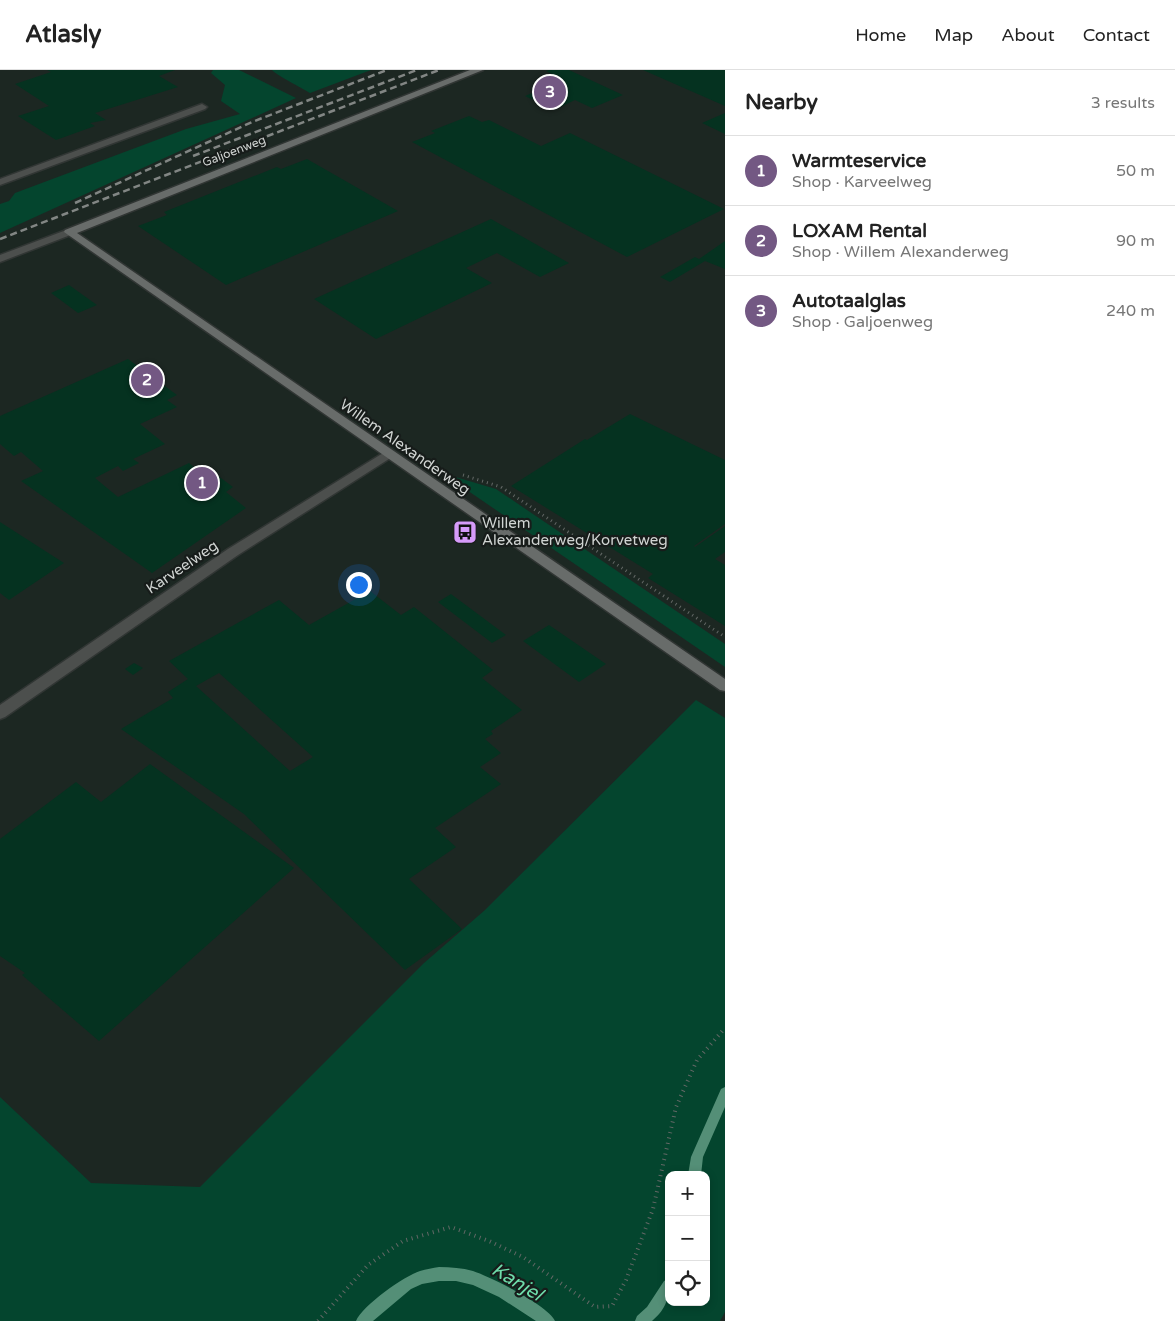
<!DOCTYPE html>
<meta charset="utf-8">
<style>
:root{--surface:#fff;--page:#f6f6f6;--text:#222;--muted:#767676;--line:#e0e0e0;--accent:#735883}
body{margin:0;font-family:"Varela Round",sans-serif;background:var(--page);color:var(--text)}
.controls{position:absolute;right:15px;bottom:15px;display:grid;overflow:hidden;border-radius:10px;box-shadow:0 2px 8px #0003}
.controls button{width:45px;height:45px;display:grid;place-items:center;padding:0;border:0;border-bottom:1px solid var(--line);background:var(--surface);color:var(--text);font:25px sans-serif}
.you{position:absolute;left:358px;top:514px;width:18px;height:18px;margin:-12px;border:4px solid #fff;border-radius:50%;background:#1a73e8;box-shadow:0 0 0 8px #1a73e833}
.badge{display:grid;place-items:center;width:32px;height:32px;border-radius:50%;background:var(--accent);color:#fff;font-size:16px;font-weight:700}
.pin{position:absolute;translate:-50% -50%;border:2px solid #fff;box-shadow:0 1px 5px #0006}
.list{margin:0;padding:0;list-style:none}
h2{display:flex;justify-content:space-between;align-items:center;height:65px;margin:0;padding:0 20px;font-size:21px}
h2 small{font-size:16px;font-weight:400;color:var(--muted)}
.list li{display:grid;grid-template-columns:32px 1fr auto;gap:15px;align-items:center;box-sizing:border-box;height:70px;padding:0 20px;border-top:1px solid var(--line)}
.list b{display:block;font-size:19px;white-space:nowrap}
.list p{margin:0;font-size:16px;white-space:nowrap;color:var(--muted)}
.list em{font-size:16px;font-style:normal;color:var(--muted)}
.icon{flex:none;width:28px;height:28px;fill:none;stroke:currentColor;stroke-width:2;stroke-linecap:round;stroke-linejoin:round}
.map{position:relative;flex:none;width:725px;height:1251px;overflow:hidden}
header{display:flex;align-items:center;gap:30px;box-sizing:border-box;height:70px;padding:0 25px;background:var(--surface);border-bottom:1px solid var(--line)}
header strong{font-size:24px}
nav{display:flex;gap:28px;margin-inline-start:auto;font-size:18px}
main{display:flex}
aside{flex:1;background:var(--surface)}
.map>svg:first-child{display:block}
</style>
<header>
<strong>Atlasly</strong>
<nav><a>Home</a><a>Map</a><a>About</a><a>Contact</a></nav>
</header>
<main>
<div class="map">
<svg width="725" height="1251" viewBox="0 0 725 1251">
<rect width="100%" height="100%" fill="#171c1a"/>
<!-- built -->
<path fill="#1c2722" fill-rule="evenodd" d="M0,0H725V1251H0ZM669,1105H706V1232H669Z"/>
<!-- green -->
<g fill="#04452e" fill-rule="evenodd">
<polygon points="213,0 239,0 296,28 0,163 0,134 9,131 15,123 186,59 240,44 221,31 225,15 211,3"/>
<path d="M272,0H371L310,23C302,18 276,5 272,0Z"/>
<polygon points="442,403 496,419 725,574 725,597"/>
<path d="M696,630L725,648V1242L720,1251H0V1027L91,1113L200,1117L424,893L485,840ZM669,1105H706V1232H669Z"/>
</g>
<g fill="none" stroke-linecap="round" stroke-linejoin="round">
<!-- stream -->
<g fill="#548f77" fill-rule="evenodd">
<polygon points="725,1017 725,1037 703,1087 701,1105 688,1105 691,1087 721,1019"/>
<path d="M439,1197C451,1197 462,1198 473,1201C491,1207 549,1236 555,1251H536L499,1227L473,1215L456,1211H439L422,1214L411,1219L373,1251H356C362,1236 404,1206 420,1201C426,1199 433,1198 439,1197Z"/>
<path d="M669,1209C669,1228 667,1238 652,1251H635L637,1246L647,1237L664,1211Z"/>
</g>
</g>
<!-- building -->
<g fill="#053220" fill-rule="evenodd">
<polygon points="47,0 175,0 159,6 178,17 95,43 106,50 90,53 95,56 56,70 18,46 49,36 15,14 51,2"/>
<polygon points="550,0 569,0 623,25 592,38 575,30 554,40 525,26 564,10 546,1"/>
<polygon points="643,0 725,0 725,36"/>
<polygon points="725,43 725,64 702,53"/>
<polygon points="469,46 482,52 489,50 541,76 570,63 724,139 627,187 412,72 435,63 431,61"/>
<polygon points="307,89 398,141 226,215 138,156 167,145 164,142 277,97 281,99"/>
<polygon points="491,149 569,193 540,207 497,183 466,198 492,213 376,269 314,229"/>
<polygon points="725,171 725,199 705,191 670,212 660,207 695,187 699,189"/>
<polygon points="69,215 97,235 78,243 51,223"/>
<polygon points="128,289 177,325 167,330 177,337 140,354 165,374 133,389 139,393 123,401 118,396 95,408 118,427 189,393 209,409 217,405 233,417 226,422 246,438 152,503 21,411 43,401 21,382 14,386 0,374 0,346"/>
<polygon points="630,344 725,390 725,454 694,476 695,477 725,456 725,482 715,489 725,495 725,556 648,508 653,504 511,416 585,369 587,370"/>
<polygon points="0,452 64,493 9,530 0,523"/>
<path d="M370,521L401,545L414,537L493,600L482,608L522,640L491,661L493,664L485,669L501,683L480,697L501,714L435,758L456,777L409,809L462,859L405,900L244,744L121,659L173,628L168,622L188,609L169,591L279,530L309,555ZM219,603L313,687L290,701L196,616Z"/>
<polygon points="451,524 506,565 492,573 438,532"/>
<polygon points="549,555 606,594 579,612 523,571"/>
<polygon points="134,593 143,598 133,605 125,599"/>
<polygon points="150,694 294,798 99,971 22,905 25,903 0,886 0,769 76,712 101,732"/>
</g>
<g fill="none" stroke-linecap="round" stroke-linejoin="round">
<!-- lane casing -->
<g stroke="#313634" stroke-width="3">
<polygon id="lane" points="202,34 207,37 205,39 0,115 0,109"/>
</g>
<!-- street casing -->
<g stroke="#313634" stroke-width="3">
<g id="street">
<polygon points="69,159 73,160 74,162 73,164 0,192 0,185"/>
<polygon points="388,380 394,384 392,387 238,485 5,647 0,649 0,635 228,479"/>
</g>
</g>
<!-- secondary casing -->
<g stroke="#313634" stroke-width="3">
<polygon id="secondary" points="470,0 483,0 77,163 725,609 725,621 720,620 64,162 65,160"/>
</g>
<!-- path-far1 -->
<polyline stroke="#636866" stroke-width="3" stroke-dasharray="1 4" stroke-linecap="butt" points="463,405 501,417 725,567"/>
<!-- path -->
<polyline stroke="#636866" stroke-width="4" stroke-dasharray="1 4.5" stroke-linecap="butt" points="318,1251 368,1195 403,1171 451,1157 489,1171 523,1187 595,1237 612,1236 626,1210 653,1139 676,1037 697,990 725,958"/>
<!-- lane -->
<use href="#lane" fill="#4c4f4d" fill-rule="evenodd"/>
<!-- street -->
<use href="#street" fill="#4c4f4d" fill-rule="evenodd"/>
<!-- secondary -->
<use href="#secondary" fill="#686c6a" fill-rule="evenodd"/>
<!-- rail -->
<g stroke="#828684" stroke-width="2.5" stroke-dasharray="7 4" stroke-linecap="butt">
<polyline points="193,86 417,0"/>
<polyline points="75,133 252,52 387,0"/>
<polyline points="0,169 439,0"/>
</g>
</g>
<!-- icons -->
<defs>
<g id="bus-square" transform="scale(1.25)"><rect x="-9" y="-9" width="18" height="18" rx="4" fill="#d69bfa" stroke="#171c1a"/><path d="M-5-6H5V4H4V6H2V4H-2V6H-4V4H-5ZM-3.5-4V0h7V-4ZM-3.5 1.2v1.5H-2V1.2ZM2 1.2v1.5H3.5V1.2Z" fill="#111"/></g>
</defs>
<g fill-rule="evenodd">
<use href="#bus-square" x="465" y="462"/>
</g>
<g text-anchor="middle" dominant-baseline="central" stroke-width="4.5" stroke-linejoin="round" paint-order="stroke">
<!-- far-street labels -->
<g font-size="12" fill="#d0d4d2" stroke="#171c1a">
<text transform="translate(234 81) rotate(-21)">Galjoenweg</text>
</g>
<!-- street labels -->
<g font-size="15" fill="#d0d4d2" stroke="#171c1a">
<text transform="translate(405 377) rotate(35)">Willem Alexanderweg</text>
<text transform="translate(182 497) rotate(-34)">Karveelweg</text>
</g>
<!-- poi labels -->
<g font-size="15" fill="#d0d4d2" stroke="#171c1a" text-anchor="start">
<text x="482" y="453">Willem<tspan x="482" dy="17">Alexanderweg/Korvetweg</tspan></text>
</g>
<!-- near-water labels -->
<g font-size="19" font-style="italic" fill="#6fddab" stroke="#171c1a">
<text transform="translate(517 1212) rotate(31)">Kanjel</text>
</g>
</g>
</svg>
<div class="controls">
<button>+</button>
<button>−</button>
<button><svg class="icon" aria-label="locate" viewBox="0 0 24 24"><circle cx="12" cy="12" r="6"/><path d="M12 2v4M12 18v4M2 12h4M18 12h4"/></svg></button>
</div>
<div class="you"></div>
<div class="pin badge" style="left:202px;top:413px">1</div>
<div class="pin badge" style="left:147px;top:310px">2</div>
<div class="pin badge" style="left:550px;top:22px">3</div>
</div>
<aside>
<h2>Nearby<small>3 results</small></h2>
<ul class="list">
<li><span class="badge">1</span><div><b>Warmteservice</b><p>Shop · Karveelweg</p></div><em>50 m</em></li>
<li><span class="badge">2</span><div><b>LOXAM Rental</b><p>Shop · Willem Alexanderweg</p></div><em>90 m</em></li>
<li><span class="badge">3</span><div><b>Autotaalglas</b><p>Shop · Galjoenweg</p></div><em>240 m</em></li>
</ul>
</aside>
</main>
